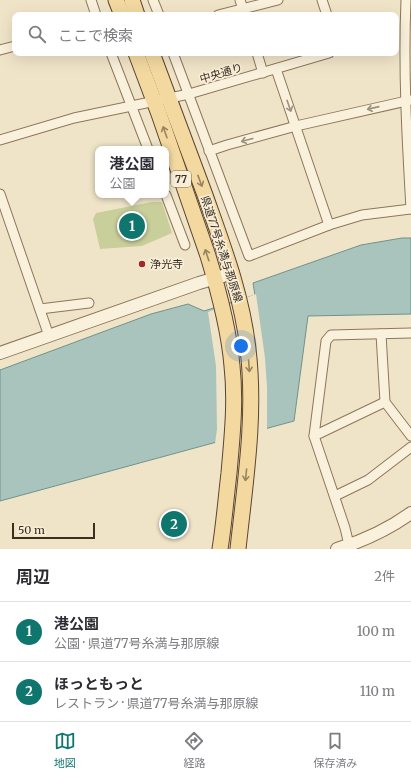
<!DOCTYPE html>
<html lang="ja">
<meta charset="utf-8">
<style>
:root{--surface:#fff;--page:#f2f2f3;--text:#2b2b33;--muted:#7c7c81;--line:#e1e1e2;--accent:#0f766e}
body{margin:0;font-family:Merriweather,"Noto Sans JP",serif;background:var(--page);color:var(--text)}
.scale{position:absolute;left:12px;bottom:10px;width:83px;box-sizing:border-box;padding-left:4px;border:2px solid #3d2e20;border-top:0;font-size:11px;line-height:14px;white-space:nowrap;color:#3d2e20;-webkit-text-stroke:3px #f7eed8;paint-order:stroke}
.you{position:absolute;left:241px;top:346px;width:14px;height:14px;margin:-10px;border:3px solid #fff;border-radius:50%;background:#1a73e8;box-shadow:0 0 0 6px #1a73e833}
.badge{display:grid;place-items:center;width:26px;height:26px;border-radius:50%;background:var(--accent);color:#fff;font-size:13px;font-weight:700}
.pin{position:absolute;translate:-50% -50%;border:2px solid #fff;box-shadow:0 1px 4px #0006}
.popup{position:absolute;left:95px;top:146px;width:74px;height:52px;box-sizing:border-box;display:grid;place-content:center;border-radius:8px;background:var(--surface);filter:drop-shadow(0 1px 3px #0005);font-size:13px;white-space:nowrap;color:var(--muted)}
.popup b{font-size:15px;color:var(--text)}
.popup::after{content:'';position:absolute;left:50%;top:100%;margin-left:-8px;border:8px solid transparent;border-top-color:var(--surface)}
.list{margin:0;padding:0;list-style:none}
h2{display:flex;justify-content:space-between;align-items:center;height:52px;margin:0;padding:0 16px;font-size:17px}
h2 small{font-size:13px;font-weight:400;color:var(--muted)}
.list li{display:grid;grid-template-columns:26px 1fr auto;gap:12px;align-items:center;box-sizing:border-box;height:60px;padding:0 16px;border-top:1px solid var(--line)}
.list b{display:block;font-size:15px;white-space:nowrap}
.list p{margin:0;font-size:13px;white-space:nowrap;color:var(--muted)}
.list em{font-size:13px;font-style:normal;color:var(--muted)}
.icon{flex:none;width:22px;height:22px;fill:none;stroke:currentColor;stroke-width:2;stroke-linecap:round;stroke-linejoin:round}
.map{position:relative;flex:none;width:411px;height:549px;overflow:hidden}
.search{position:absolute;background:var(--surface);box-shadow:0 4px 16px #0002;left:12px;right:12px;top:12px;height:44px;display:flex;align-items:center;gap:10px;box-sizing:border-box;padding:0 14px;border-radius:8px;color:var(--muted);font-size:15px}
.sheet{height:172px;background:var(--surface)}
nav{display:flex;justify-content:space-around;align-items:center;box-sizing:border-box;height:56px;border-top:1px solid var(--line);background:var(--surface);font-size:11px;color:var(--muted)}
nav a{display:grid;justify-items:center;gap:2px}
nav .on{color:var(--accent)}
.map>svg:first-child{display:block}
</style>
<div class="map">
<svg width="411" height="549" viewBox="0 0 411 549">
<rect width="100%" height="100%" fill="#f0e4c8"/>
<!-- green -->
<polygon fill="#c9cf9b" points="152,202 162,202 172,233 142,246 100,249 93,219 96,213"/>
<!-- water -->
<polygon fill="#a9c4bc" stroke="#6f938a" points="402,238 411,238 411,314 308,316 294,421 0,501 0,370 151,314 188,304 204,311 255,295 253,283 361,245"/>
<!-- pier -->
<polygon fill="#f0e4c8" points="256,294 265,358 267,387 267,430 215,444 217,429 216,366 208,312"/>
<g fill="none" stroke-linecap="round" stroke-linejoin="round">
<!-- minor casing -->
<g stroke="#8d765c" stroke-width="11">
<g id="minor">
<polyline points="91,0 96,15"/>
<polyline points="153,0 159,15"/>
<polyline points="240,0 245,15"/>
<polyline points="322,0 327,15"/>
<path d="M406,0C403,70 407,140 411,209"/>
<polyline points="218,15 278,0"/>
<polyline points="0,50 15,46"/>
<polyline points="111,53 148,149"/>
<polyline points="173,53 249,256 329,225 362,215 411,209"/>
<polyline points="257,53 263,73"/>
<polyline points="276,69 329,225"/>
<polyline points="0,140 74,118 189,94 329,53"/>
<polyline points="209,151 227,145 296,126 411,100"/>
<polyline points="0,194 49,336"/>
<polyline points="166,195 185,245"/>
<polyline points="40,309 89,303"/>
<polyline points="381,334 385,402 411,436"/>
<polyline points="314,436 385,402"/>
<polyline points="335,496 368,480 411,447"/>
<polyline points="350,549 345,528 314,436 326,341 331,335 411,333"/>
</g>
</g>
<!-- tertiary casing -->
<g stroke="#8d765c" stroke-width="14">
<g id="tertiary">
<polyline points="0,353 199,283 233,273"/>
<path d="M337,549C363,541 389,529 411,513"/>
</g>
</g>
<!-- primary casing -->
<g stroke="#5b4430" stroke-width="17">
<g id="primary">
<polyline points="116,0 122,15"/>
<polyline points="132,0 137,15"/>
<path d="M136,53L159,114L208,256C219,292 229,329 232,366C236,402 232,438 229,473C226,498 224,524 220,549"/>
<path d="M152,53C170,100 187,148 205,195C223,246 242,295 248,349C256,416 245,483 238,549"/>
</g>
</g>
<!-- minor -->
<use href="#minor" stroke="#faf1dc" stroke-width="9"/>
<!-- tertiary -->
<use href="#tertiary" stroke="#faf1dc" stroke-width="12"/>
<!-- primary -->
<use href="#primary" stroke="#f3d9a0" stroke-width="15"/>
</g>
<!-- one-way arrows -->
<defs><path id="oneway-shaft" d="M-6 0H5M1.5-3L5.5 0L1.5 3" fill="none" stroke-width="1.6" stroke-linecap="round" stroke-linejoin="round"/></defs>
<g stroke="#9c907e">
<use href="#oneway-shaft" transform="translate(289 106) rotate(71)"/>
<use href="#oneway-shaft" transform="translate(373 108) rotate(167)"/>
<use href="#oneway-shaft" transform="translate(247 140) rotate(165)"/>
</g>
<g stroke="#988460">
<use href="#oneway-shaft" transform="translate(165 132) rotate(-109)"/>
<use href="#oneway-shaft" transform="translate(200 181) rotate(70)"/>
<use href="#oneway-shaft" transform="translate(207 255) rotate(-108)"/>
<use href="#oneway-shaft" transform="translate(249 366) rotate(86)"/>
<use href="#oneway-shaft" transform="translate(246 475) rotate(96)"/>
</g>
<!-- markers -->
<circle fill="#9e2a2b" stroke="#f7eed8" stroke-width="1.5" cx="142" cy="264" r="4"/>
<g text-anchor="middle" dominant-baseline="central" stroke-width="3.5" stroke-linejoin="round" paint-order="stroke">
<!-- shield labels -->
<rect fill="#f7eed8" stroke="#756857" stroke-width="1" x="171" y="171" width="20" height="16" rx="3"/>
<g font-size="10" font-weight="bold" fill="#3d2e20">
<text x="181" y="179">77</text>
</g>
<!-- street labels -->
<g font-size="11" fill="#3d2e20" stroke="#f7eed8">
<text transform="translate(221 73) rotate(-16)">中央通り</text>
<text transform="translate(222 249) rotate(72)">県道77号糸満与那原線</text>
</g>
<!-- poi labels -->
<g font-size="11" fill="#3d2e20" stroke="#f7eed8" text-anchor="start">
<text x="150" y="264">浄光寺</text>
</g>
</g>
</svg>
<div class="scale">50 m</div>
<div class="you"></div>
<div class="pin badge" style="left:132px;top:226px">1</div>
<div class="popup"><b>港公園</b>公園</div>
<div class="pin badge" style="left:174px;top:524px">2</div>
<div class="search"><svg class="icon" aria-label="search" viewBox="0 0 24 24"><circle cx="10" cy="10" r="6"/><path d="M15 15l6 6"/></svg>ここで検索</div>
</div>
<section class="sheet">
<h2>周辺<small>2件</small></h2>
<ul class="list">
<li><span class="badge">1</span><div><b>港公園</b><p>公園 · 県道77号糸満与那原線</p></div><em>100 m</em></li>
<li><span class="badge">2</span><div><b>ほっともっと</b><p>レストラン · 県道77号糸満与那原線</p></div><em>110 m</em></li>
</ul>
</section>
<nav>
<a class="on"><svg class="icon" aria-label="map" viewBox="0 0 24 24"><path d="M3 6l6-2 6 2 6-2v14l-6 2-6-2-6 2zM9 4v14M15 6v14"/></svg>地図</a>
<a><svg class="icon" aria-label="directions" viewBox="0 0 24 24"><path d="M12 3l9 9-9 9-9-9zM9 14v-3h6M13 9l2 2-2 2"/></svg>経路</a>
<a><svg class="icon" aria-label="saved" viewBox="0 0 24 24"><path d="M7 4h10v16l-5-4-5 4z"/></svg>保存済み</a>
</nav>
